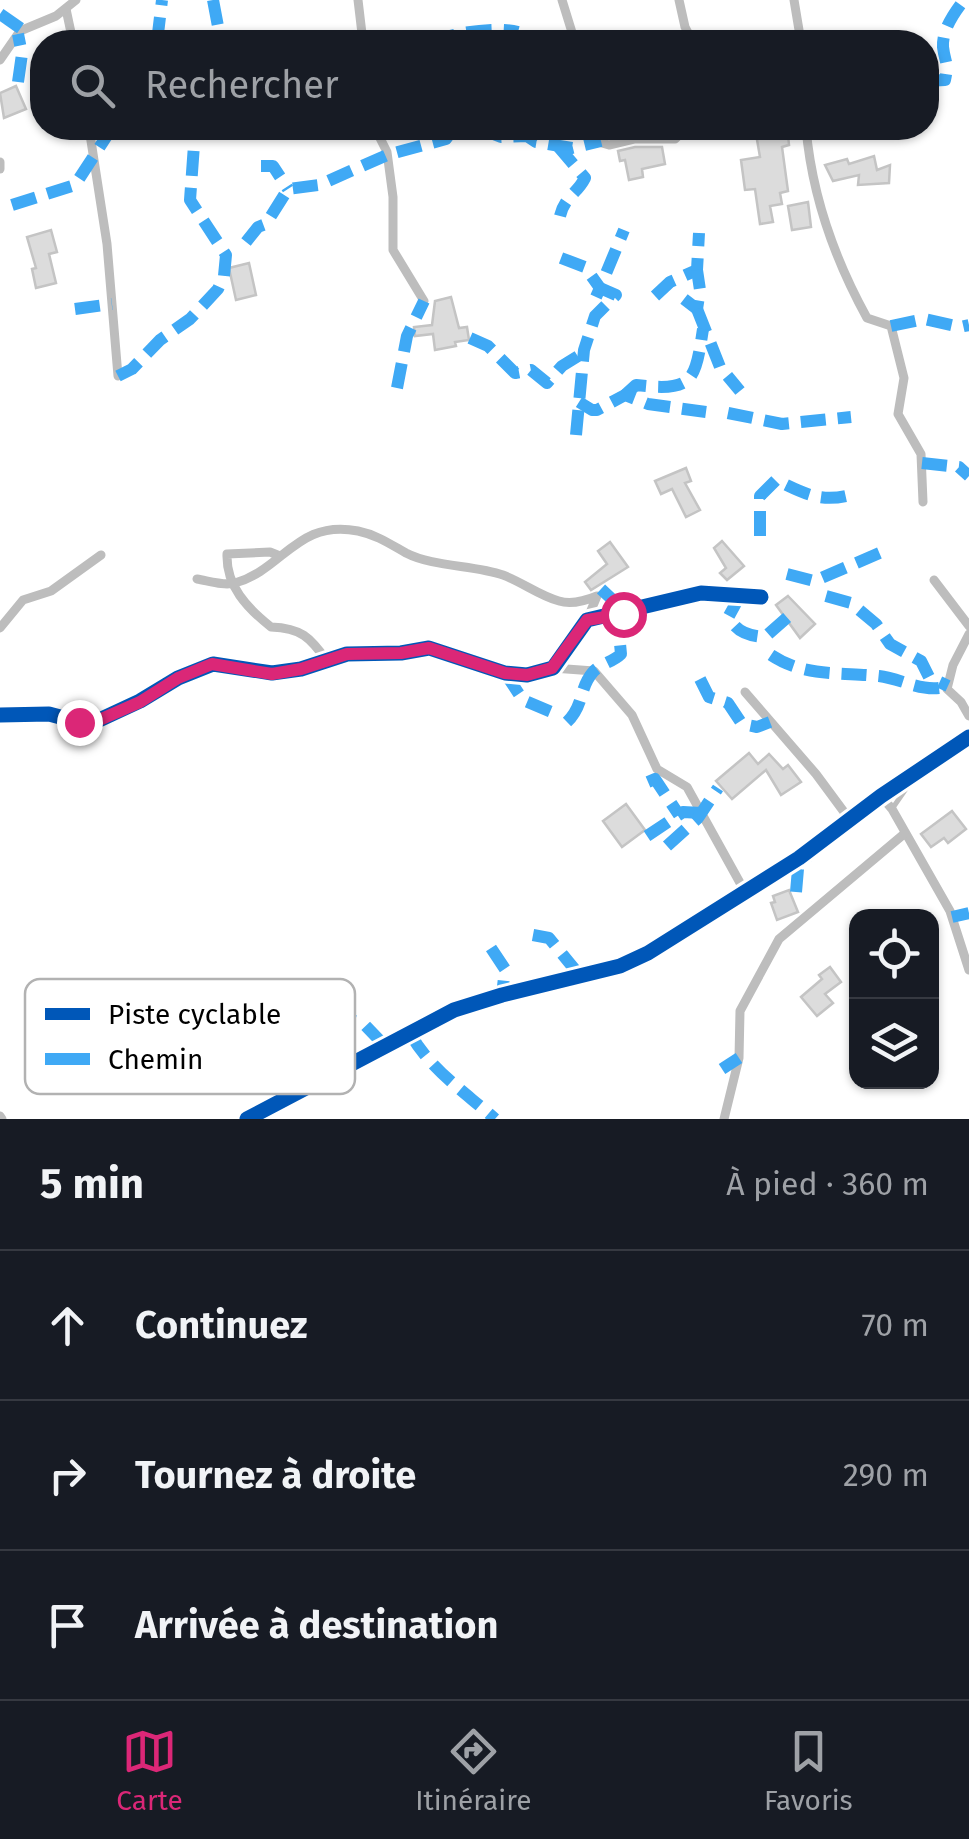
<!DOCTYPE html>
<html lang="fr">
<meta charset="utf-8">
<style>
:root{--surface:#171b24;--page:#20242c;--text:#f1f3f6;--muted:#9ea1a6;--line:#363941;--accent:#db2777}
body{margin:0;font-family:"Fira Sans",sans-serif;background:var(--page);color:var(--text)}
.controls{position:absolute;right:30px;bottom:30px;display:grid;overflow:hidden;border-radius:20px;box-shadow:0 2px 8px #0004}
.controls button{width:90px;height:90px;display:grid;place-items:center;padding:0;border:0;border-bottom:2px solid var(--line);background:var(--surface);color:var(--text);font:50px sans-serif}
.stop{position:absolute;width:30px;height:30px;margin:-22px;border:8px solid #db2777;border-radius:50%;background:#fff}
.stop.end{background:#db2777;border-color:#fff;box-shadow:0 2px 10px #0008}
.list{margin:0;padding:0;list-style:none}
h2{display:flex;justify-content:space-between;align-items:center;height:130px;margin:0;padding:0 40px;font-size:42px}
h2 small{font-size:32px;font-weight:400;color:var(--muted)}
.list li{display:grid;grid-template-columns:65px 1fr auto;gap:30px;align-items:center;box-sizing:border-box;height:150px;padding:0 40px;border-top:2px solid var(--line)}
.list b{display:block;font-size:38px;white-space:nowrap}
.list em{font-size:32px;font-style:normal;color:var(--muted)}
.icon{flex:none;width:55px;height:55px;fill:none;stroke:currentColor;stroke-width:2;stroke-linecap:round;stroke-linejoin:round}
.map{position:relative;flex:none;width:969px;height:1119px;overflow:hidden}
.search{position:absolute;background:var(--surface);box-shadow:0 2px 8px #0004;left:30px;right:30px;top:30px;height:110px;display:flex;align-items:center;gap:25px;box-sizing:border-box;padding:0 35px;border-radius:40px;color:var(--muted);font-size:38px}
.sheet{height:580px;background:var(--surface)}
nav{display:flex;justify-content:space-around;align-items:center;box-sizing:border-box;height:140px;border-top:2px solid var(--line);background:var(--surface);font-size:28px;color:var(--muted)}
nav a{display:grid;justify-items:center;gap:5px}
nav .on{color:var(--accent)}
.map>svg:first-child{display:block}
</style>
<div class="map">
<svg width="969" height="1119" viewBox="0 0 969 1119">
<rect width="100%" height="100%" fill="#fff"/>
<!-- building -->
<g fill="#dcdcdc" stroke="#c4c4c4" stroke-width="2.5">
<polygon points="16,86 26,109 4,118 0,93"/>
<polygon points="755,128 778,128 780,137 788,135 789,145 782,147 788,191 780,193 782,204 770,206 773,222 760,224 755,189 745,190 741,160 760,157"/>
<polygon points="635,147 662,147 665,164 642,169 643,177 629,180 625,160 620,161 618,151"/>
<polygon points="874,156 877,170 890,165 889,183 858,185 859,175 833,181 825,165 847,159 849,164"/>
<polygon points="808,202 811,227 792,230 788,206"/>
<polygon points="51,230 57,252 49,254 56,283 36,288 32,269 36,268 27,237"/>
<polygon points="249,263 256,295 236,300 229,268"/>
<polygon points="451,297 459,328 467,327 469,340 455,342 456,346 435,350 433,334 415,336 414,327 432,325 435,301"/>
<polygon points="686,468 691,481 685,483 700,510 686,517 672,489 661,494 655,481"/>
<polygon points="722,541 744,566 727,580 720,573 726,568 714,548"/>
<polygon points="610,542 628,567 591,590 585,582 607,564 598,551"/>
<polygon points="788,596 815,624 800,638 776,605"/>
<polygon points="749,753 758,764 769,754 783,769 788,765 801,782 781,795 766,770 732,799 716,781"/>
<polygon points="626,804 645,830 622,847 603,821"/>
<polygon points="952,811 966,829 948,843 944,838 931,847 921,834"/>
<polygon points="789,890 798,912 777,920 771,903 775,902 773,896"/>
<polygon points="830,967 841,982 825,994 833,1003 817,1016 801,997 822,979 819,975"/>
</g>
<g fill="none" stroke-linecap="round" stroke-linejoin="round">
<!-- service -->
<polyline stroke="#bdbdbd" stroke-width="5" points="892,809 910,783"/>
<!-- minor -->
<g stroke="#bdbdbd" stroke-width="9">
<polyline points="358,0 363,42"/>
<polyline points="562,0 575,42"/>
<polyline points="679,0 685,27 693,42"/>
<polyline points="794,0 801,42"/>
<polyline points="66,9 73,42"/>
<polyline points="0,60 20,31 56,16 76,0"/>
<polyline points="89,128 107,244 118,376"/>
<polyline points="375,128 387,152 393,197 393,250 424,301"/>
<polyline points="593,128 602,143 609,145 634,139 675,139 686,128"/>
<path d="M806,128C812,196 834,258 867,318L891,326L904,378L898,414L921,454L923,502"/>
<polyline points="0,162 0,169"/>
<path d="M280,556L270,552L227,554C226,586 247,608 271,627C301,628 310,637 327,661"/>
<path d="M197,579C209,581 224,586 235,583C284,569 297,519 358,531C377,535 390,544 406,553C433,567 475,565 503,575C522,582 540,596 559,601C572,605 585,601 597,596L587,620"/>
<polyline points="934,580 969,626"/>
<polyline points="0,628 23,600 51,591 101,555"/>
<polyline points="969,634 953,665 947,689 961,702 969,716"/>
<polyline points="553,668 594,671 632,715 657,769 687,787 744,890"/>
<polyline points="745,692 816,774 850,820"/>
<polyline points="0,715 49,714 79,722 97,721 140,701 178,678 213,664 272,673 301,669 347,654 401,653 429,648 505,673 527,675 553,668 587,620 701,593 761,597"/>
<polyline points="881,796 892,809 950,911 969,970"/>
<polyline points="0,1116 2,1119"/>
<polyline points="724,1119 739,1058 740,1011 779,939 904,834"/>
</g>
<!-- tertiary -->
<polyline stroke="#bdbdbd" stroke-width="11" points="247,1119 454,1010 502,995 620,966 648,953 799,858 881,796 969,737"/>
<!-- quiet -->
<g stroke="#3fa9f5" stroke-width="12" stroke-dasharray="25 12" stroke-linecap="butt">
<polyline points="213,0 221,42"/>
<polyline points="0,14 23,30"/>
<polyline points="362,39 376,42"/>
<polyline points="157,42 162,0"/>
<path d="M431,42C452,33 496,26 518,32"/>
<path d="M926,81L945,80C949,61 945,64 943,47C942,30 954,13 964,0"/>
<polyline points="18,82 22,54 18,34"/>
<polyline points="478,128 501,137 527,136 536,142 572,148 601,141"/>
<polyline points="140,134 157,134 171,128"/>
<path d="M557,145L585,178C577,194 565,196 560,216"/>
<polyline points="261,166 273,166 288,189"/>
<polyline points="12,205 75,185 110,131 109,128"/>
<polyline points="246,242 258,227 266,224 288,189 319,185 387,155 446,139 454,128"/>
<polyline points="561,258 585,267 600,288 596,297"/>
<polyline points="655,296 670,282 697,270 699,233"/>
<polyline points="684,299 697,309 700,290 697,270"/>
<polyline points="75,309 112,304"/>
<polyline points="697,309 720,367 740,391"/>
<polyline points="891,326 924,319 960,327 969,325"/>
<polyline points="470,338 488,346 515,373 531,370 547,383 562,366 583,353"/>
<polyline points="118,376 132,369 160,340 190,319 218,289 224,276 226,255 190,200 194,145"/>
<polyline points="397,388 407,336 424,301"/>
<path d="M625,395L636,385C694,392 695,381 703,329"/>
<polyline points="579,402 592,410 597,410 625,395 648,404 706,412"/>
<polyline points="728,413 782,424 851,417"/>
<polyline points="576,435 584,350 595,316 616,295 600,288 624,230"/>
<polyline points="922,463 959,467 969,476"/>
<path d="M760,536V496L776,480C803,493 820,503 850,495"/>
<polyline points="787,574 814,581 882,552"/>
<path d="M741,594L729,616C735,632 749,636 765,637L791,614"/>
<polyline points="826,596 851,603 876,624 890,644 921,661 929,677 948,686"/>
<path d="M771,655C804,677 840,672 879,676C903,679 924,694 948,686"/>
<polyline points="505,673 523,700 561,716"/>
<polyline points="700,679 709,697 728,703 742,724 757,727 770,722"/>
<path d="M567,722C584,706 579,688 593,672C600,664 613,662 621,654L616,603L601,589"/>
<polyline points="648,782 655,779 679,815"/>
<polyline points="647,836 683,812 701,813"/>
<polyline points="667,846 698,818 718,788"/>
<polyline points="796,892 798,869 807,858"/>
<polyline points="952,917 969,913"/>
<polyline points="533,935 549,938 581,977"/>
<polyline points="491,948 505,969 502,995"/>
<polyline points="259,1004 299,1008 306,1013 325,1013 363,1023 385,1046"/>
<path d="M411,1035C432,1071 465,1092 495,1119"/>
<polyline points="722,1069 739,1058"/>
</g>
<!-- cycleway casing -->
<g stroke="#fff" stroke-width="21">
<g id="cycleway">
<polyline points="0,715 49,714 79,722 97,721 140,701 178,678 213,664 272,673 301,669 347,654 401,653 429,648 505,673 527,675 553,668 587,620 701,593 761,597"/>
<polyline points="247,1119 454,1010 502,995 620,966 648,953 799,858 881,796 969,737"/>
</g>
</g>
<!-- cycleway -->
<use href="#cycleway" stroke="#0057b8" stroke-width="15"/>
</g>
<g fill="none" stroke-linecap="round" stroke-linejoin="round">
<!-- route -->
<polyline stroke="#db2777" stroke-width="12" points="79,722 97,721 140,702 178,678 212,664 272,674 301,669 347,654 401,653 429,648 505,673 527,675 552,668 587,620 623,614"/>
</g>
<!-- legend -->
<rect x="25" y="979" width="330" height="115" rx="15" fill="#fff" stroke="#b2b2b2" stroke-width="2.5"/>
<rect x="45" y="1008" width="45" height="12" fill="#0057b8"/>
<rect x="45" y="1053" width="45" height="12" fill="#3fa9f5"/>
<g font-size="28" fill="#000">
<text x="108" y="1024">Piste cyclable</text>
<text x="108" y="1069">Chemin</text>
</g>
</svg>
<div class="controls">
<button><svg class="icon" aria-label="locate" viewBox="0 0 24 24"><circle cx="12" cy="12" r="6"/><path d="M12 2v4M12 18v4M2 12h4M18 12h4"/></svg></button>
<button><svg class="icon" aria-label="layers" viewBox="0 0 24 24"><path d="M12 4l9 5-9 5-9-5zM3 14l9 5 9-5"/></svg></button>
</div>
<div class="stop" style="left:623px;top:614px"></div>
<div class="stop end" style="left:79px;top:722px"></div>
<div class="search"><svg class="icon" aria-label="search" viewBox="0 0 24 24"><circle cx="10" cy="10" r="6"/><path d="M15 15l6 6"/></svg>Rechercher</div>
</div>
<section class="sheet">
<h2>5 min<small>À pied · 360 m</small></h2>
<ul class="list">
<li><svg class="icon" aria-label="ahead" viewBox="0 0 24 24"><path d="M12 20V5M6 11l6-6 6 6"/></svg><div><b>Continuez</b></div><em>70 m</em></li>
<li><svg class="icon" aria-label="right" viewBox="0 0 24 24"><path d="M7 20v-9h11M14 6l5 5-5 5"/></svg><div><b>Tournez à droite</b></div><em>290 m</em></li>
<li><svg class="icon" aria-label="arrive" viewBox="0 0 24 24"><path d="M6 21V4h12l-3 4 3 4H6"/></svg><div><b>Arrivée à destination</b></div></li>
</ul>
</section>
<nav>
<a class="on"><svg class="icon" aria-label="map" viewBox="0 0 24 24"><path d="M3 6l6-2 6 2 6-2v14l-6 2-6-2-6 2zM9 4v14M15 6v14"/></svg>Carte</a>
<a><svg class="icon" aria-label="directions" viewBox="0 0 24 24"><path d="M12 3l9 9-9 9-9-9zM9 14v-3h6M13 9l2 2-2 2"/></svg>Itinéraire</a>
<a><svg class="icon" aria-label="saved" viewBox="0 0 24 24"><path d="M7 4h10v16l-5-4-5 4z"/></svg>Favoris</a>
</nav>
